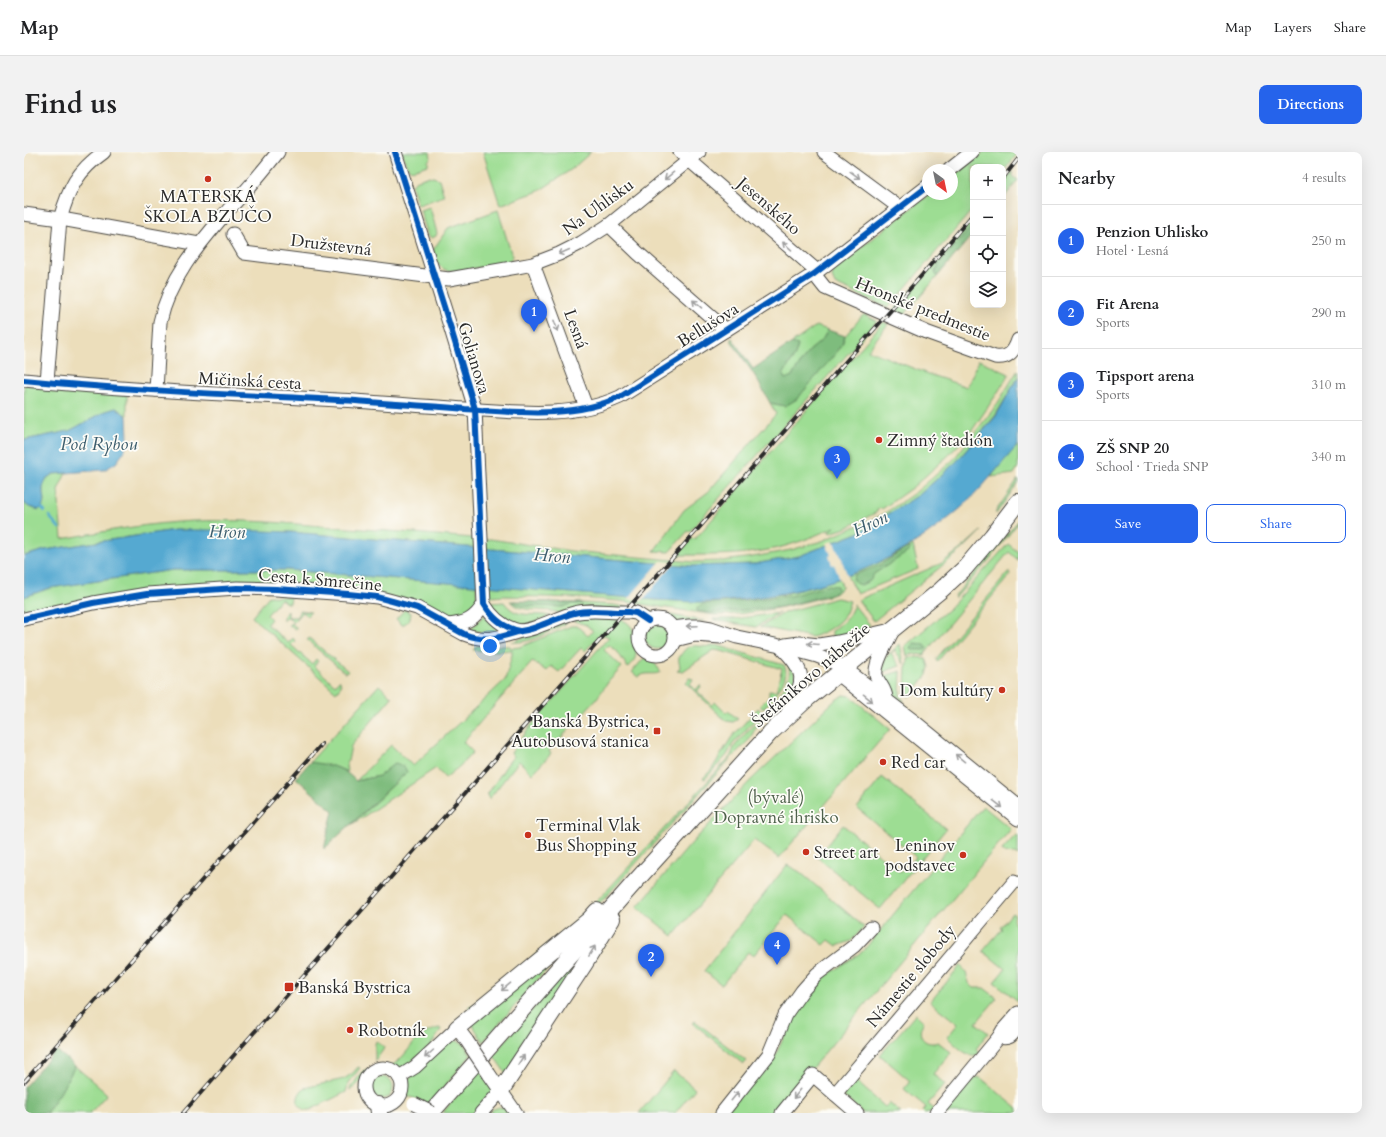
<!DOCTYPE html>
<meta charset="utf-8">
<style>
:root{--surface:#fff;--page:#f2f2f2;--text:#202124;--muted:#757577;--line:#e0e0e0;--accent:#2563eb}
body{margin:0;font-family:Cardo,serif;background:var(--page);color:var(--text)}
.controls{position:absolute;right:12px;top:12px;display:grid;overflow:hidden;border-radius:8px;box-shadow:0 4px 16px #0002}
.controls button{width:36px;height:36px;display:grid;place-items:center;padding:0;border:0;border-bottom:1px solid var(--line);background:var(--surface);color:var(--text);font:20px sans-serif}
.compass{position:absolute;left:898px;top:12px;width:36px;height:36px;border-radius:50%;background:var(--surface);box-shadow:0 4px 16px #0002;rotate:147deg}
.you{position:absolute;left:466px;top:494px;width:14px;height:14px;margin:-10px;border:3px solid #fff;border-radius:50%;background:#1a73e8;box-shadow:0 0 0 6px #1a73e833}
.badge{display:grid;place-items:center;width:26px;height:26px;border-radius:50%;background:var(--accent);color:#fff;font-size:13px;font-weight:700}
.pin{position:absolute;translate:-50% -33px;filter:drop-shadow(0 1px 2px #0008)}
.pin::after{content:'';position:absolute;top:21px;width:14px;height:12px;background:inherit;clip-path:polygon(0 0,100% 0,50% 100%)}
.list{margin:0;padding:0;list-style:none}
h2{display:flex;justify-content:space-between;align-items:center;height:52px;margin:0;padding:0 16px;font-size:17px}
h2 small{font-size:13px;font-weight:400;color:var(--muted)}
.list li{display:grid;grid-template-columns:26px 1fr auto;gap:12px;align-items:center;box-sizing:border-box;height:72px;padding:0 16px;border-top:1px solid var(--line)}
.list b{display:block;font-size:15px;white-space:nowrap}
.list p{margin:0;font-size:13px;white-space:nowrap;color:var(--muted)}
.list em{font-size:13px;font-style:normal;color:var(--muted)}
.actions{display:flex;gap:8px;padding:12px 16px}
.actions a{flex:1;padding:9px 0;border:1px solid var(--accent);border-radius:8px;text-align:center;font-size:14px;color:var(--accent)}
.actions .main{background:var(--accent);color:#fff}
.icon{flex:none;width:22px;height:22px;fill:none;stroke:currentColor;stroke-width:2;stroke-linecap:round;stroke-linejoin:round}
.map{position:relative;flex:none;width:994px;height:961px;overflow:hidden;border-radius:8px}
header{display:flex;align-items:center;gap:24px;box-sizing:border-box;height:56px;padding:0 20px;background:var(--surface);border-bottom:1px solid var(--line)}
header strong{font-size:19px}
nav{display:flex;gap:22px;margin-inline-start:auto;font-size:14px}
.intro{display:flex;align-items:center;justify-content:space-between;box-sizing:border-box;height:96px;padding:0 24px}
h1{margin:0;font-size:28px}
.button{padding:10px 18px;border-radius:8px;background:var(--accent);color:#fff;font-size:14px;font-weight:700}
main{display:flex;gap:24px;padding:0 24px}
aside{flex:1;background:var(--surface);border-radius:8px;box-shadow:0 4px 16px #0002}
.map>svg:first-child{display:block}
</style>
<header>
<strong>Map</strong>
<nav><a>Map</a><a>Layers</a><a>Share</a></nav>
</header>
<div class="intro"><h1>Find us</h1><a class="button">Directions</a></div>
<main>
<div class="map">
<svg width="994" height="961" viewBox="0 0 994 961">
<rect width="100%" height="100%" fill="#fdfcf7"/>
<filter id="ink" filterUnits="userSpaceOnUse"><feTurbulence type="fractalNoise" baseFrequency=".025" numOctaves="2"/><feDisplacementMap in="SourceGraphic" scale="8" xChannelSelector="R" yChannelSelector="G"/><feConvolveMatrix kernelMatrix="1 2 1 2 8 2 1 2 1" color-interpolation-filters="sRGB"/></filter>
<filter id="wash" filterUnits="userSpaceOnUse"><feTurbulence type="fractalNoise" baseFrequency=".012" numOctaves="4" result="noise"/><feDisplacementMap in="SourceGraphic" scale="16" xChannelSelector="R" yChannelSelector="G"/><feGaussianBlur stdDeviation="0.9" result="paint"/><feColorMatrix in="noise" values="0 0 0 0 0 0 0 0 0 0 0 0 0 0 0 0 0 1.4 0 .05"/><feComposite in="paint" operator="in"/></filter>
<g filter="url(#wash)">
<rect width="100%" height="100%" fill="#ecdebb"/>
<!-- green -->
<g fill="#9ddd93" stroke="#64845f">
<path d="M378,0H406L407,6L404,9V13C383,20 385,21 378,0Z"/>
<polygon points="459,0 567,0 548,17 515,39 476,53"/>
<polygon points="960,0 994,1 979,20 979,15 949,15 949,57 864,156 811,132 808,125 810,116 906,42 928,42 928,25"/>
<polygon points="989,19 989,25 994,28 979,47 979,31"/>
<polygon points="406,24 415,27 420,44 394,53 388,34 391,29"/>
<polygon points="406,55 413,81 412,84 408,86 404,84 396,58"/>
<path d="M474,58L488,104L487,108L485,110C472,112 432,121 422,118C414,116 411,105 409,98L424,76Z"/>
<polygon points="949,67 949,73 916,110 911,120 913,125 880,163 870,158"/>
<polygon points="839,163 842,163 853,169 665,380 664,379 645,400 630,399 660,358 684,340 752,262 746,251 761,254 773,247 817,195 821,184"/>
<path d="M859,170L864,172L844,198L901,221L943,235L955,208L985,222L972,243L949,277L925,303L889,335L858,357L857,356L853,358V360L822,376L806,381L805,379L811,375C797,381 782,388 768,392C731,404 692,403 654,403L667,387L672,386Z"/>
<polygon points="792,174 804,178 798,188 784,200 768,224 761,228 759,223 771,203 774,194 768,191"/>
<path d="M994,218V225L971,264L932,310L895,343L834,381L775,404L730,412L669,414L266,380L150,378L21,398L0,404V351L5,355L15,357C24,352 18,344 19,336C20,332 21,329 23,326L29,322L42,321L34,338L38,387C82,379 126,371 170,369C217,367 263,371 309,375C356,378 402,382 448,386L456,388L466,387L547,399L670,410L699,409L729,405L767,398L798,389L858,363L892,340L929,308L972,254Z"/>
<polygon points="0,232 103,243 103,264 92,256 82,259 45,279 0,288"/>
<polygon points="994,293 994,315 990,322 967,325 979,309"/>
<polygon points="994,327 994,331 972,362 972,359"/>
<polygon points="994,369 994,371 965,408 932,445 930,445"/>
<polygon points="957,379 940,396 850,469 834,448 918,411 938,396"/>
<polygon points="984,392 994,400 994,408 985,400 901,501 901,503 889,502 883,504 881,494 926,456"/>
<polygon points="889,393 894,417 833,442 823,424 857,410"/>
<polygon points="149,418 261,418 452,433 453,451 448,460 441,465 430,465 420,462 387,448 249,432 0,462 0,445 26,436"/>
<polygon points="984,421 986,421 986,423 913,510 912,507"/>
<path d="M816,426L818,435L812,441L808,443C767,454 733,462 691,463L596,449L557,446L480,444L467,445L466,434L633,448L697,450L761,442L796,433Z"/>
<polygon points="245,444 267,445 266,451 262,451 257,447 243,463 247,467 243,472 264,491 269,486 271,489 267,493 288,512 292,507 294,509 290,514 311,533 315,528 316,529 317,534 312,540 228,465"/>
<path d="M813,446L826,449C824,454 823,460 820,464C814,473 798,482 788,485L736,475L762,460Z"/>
<path d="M486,449L557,451L590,453L680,469C671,469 660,471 651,470C641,469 640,460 627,464L535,461C521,455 495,462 486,449Z"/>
<path d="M480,450C493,468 508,460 526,464C510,471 494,478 478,466C474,463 470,456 467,451Z"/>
<polygon points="830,453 846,473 837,479 808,487 808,479 823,467"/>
<path d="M381,457L387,461C386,469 384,470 378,473L372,467Z"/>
<polygon points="264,459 264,465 274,465 275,459 287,460 283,464 279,460 268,472 273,476 271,477 265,474 269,469 264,465 259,469 259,465"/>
<polygon points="755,461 732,475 690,468 689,467 710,467"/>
<polygon points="460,463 469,473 476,479 458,480 446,478"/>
<path d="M561,464C575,465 600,462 608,476C611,481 610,486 611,491C613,503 613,506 604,516L593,499L585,493L580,498L598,515L585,529L573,546L525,599L527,602L508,622L495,609L465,647L463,643L484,611L490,604L487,601L508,572L585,485L577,482L561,499L557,496L535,520L527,514L522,519L509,509L439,590L449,600L436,614L421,626L412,616L327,673L383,620L371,611L355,624L332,629L367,593L389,614L481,528L488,503V498L476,499L449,498L452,494H486L487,496L496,495L547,474H553L564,484L569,479L562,473L547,468Z"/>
<path d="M540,470L543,471C526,479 507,492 488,490Z"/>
<circle cx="633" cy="485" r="12"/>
<polygon points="285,486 325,520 321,521 283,488"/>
<polygon points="876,492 880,512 871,498 867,501 876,514 857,521 861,506"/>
<path d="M692,493L760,513C768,526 747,548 739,557L736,554L745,545V538L752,539L758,517L697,499L690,498L659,519L653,518L656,516C656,512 654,509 655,506C656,504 657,502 659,500C667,488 679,498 692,493Z"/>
<polygon points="890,505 902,506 905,515 903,523 885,545 881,540 882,516 884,512 884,506"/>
<path d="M620,506L629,509L637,520C630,524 622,519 614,525L608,520Z"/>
<path d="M762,510L768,514L772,526L769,534L735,570L725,588L707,606L580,747L444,859L445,854L450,853L544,776L576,746L706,605C708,602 709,597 711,594C722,577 780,530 762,510Z"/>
<polygon points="877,519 876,543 880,549 880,550 867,541 857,525"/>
<polygon points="665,526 669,527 666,532 672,538 676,533 677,535 673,539 688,553 691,550 702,561 704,559 714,567 709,570 702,569 662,531"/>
<polygon points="355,533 368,545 327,594 324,609 322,615 324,620 312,615 286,610"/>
<polygon points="819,543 826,544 866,577 755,706 730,688 649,784 613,755 667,692 725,630 809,550"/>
<polygon points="734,556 738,560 709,592 703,603 681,627 679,626 688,617 707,586"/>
<polygon points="858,625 922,677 856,757 793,705 819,673 876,720 883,716 892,705 833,656"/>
<polygon points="959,654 987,677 789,915 758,953 758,961 698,961 751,904 769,866 777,853 802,824 839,799"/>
<polygon points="994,683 994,703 979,700 978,698 991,684"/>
<polygon points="763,713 776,720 840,775 827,789 813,794 805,788 800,793 763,763 729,804 724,800 698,833 680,819"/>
<polygon points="988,761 991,763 989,769 994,776 994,849 970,830 981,817 959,799 978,777 976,776"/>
<polygon points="552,784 459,890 447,870"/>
<polygon points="565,792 483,923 469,903"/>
<path d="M937,813L942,821L945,831L950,836H960L973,846L952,871L964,881L952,897L956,901C945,909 932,893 923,885L934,872L906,850Z"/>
<path d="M892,862L900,870C891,882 900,895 914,890L927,900L909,922L921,932L904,952L910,957L907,960L900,961L898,959L902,955L880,937L886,929L856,903Z"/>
<polygon points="671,869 722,909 719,912 669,871"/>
<path d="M415,876L417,877C409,895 391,907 376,918L367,915V914C387,902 388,882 415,876Z"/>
<path d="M430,888L439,891L447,903L405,953L393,947L382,944C380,941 380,935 382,932C388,920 415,899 426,889Z"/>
<polygon points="352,889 360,895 359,898 351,909 351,892"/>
<polygon points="51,914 83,942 66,961 22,961 36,941"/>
<path d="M334,915L336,916L324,932L322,940L286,958H281L274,952C273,945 275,941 280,936L320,927L329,921Z"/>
<polygon points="456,917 469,938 454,961 421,961 419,960"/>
<path d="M340,918H344C338,926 335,933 326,938V936Z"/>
<polygon points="650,919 671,937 651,961 615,961"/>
<polygon points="952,925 957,926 994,957 994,961 920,961 949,927"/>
<circle cx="358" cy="936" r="11"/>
<polygon points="832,929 861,955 865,951 877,961 839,961 819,944"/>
<polygon points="476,955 483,957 485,961 466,961 469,957"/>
</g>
<!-- forest -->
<g fill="#7ebc7d" stroke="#547454">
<polygon points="949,73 949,82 913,125 911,120 916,110"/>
<polygon points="804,178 821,184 817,195 773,247 761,254 746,251 731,224 706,187 708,186 729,217 768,191 774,193 771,203 759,223 761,227 768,224 784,200 798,188"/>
<polygon points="887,396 884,400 850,422 846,429 837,433 832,431 829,427 830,423 856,413 881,397"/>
<polygon points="805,433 813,434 814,437 810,441 757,455 687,461 673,459 673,456 678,452 766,444"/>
<polygon points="489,449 557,451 558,451 558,452 548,452 539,455 498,454 488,450"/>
<polygon points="890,491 900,492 903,496 900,498 888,498 886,495"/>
<path d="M286,610C308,614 316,613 332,629L355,624L371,611L380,614L383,620L300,697L309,659L272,626Z"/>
<polygon points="32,898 51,914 36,941 22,961 0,961 0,935"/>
</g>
<!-- water -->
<g fill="#55a9d1" stroke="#406a7e">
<path d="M994,225V293C975,314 958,337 937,356C876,409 809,436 729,446C718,447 707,449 696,450C675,451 654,449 633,448L264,418H149L26,436L0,445V404L21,398L150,378H212L266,380L669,414L730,412L775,404L834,381L895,343L932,310L972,264Z"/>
<path d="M92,256L103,264L104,286L100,300L92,311L80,318L29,322L23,326C21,329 20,332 19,336C18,344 23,352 15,358L5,355L0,351V288L45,279L82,259Z"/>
</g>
<!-- pier -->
<g fill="#ecdebb">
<polygon points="809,389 814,400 815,400 819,409 818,409 824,425 816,428 810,412 808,413 805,404 807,403 802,391"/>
<polygon points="637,409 651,410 618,449 604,447"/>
</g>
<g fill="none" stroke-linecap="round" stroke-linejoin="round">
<!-- stream -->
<g stroke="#55a9d1" stroke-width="2.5">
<polyline points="18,356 21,359"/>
<polyline points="25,364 35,376"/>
</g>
</g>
</g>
<g filter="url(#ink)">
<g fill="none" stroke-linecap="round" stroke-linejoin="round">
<!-- minor casing -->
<g stroke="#484641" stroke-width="15">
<g id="minor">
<path d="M371,0L427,177L451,257L460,452C469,467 480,476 496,479"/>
<polyline points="656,0 793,119"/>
<polyline points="800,0 876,56"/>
<polyline points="925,18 948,0"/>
<polyline points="0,62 43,68 175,92"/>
<polyline points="585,73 614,101 702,178"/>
<polyline points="209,82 220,101 425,127 493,115 509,112 535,102 557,91 585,73 675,0"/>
<polyline points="509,112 562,255"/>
<path d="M790,122L801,136L902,180L971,205C984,207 990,200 994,188"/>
<path d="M0,228C110,239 222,243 332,249C369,252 405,254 441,257C492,260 548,267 596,245L790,122L904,34"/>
<path d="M23,230L36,67C45,36 53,19 80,0"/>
<path d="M132,238L136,170C146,124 177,90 206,56C223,38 239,19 254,0"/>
<circle cx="633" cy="485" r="18"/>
<path d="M0,467L69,451L123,442L213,436L252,437L324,442L353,445L368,449L393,456L440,482C463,491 476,485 497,479C503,478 509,477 515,474C527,470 538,464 550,461C568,456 587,461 605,460L612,461L624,469"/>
<path d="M424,473C442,471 450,468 460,452"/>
<polyline points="649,476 665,474 675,474 687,476 713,485 756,494 793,504 816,513 891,570 994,654"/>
<polyline points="651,488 671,483 697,485"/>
<polyline points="761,493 776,491 795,493 814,490 867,478"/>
<path d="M757,495C787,524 778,531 762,564"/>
<polyline points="813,521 994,667"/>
<path d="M862,546C862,537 854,531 852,523C850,511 864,489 869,478"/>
<path d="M975,885C986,888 988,883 994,875"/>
<circle cx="359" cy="935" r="19"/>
<polyline points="465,922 492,961"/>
<polyline points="375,925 391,915 433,876 443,889"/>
<polyline points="811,942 990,730"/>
<polyline points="457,961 476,940"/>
<polyline points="698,961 745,902 761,863 778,839 793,822 830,794 847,776"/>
<polyline points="758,961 789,923 833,961"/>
<polyline points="912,961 975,885 979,878 994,861"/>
</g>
</g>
<!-- major casing -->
<g stroke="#484641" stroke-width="18">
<g id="major">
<polyline points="433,876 565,768 573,759"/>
<polyline points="476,940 561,811 588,767"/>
<polyline points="354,953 355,961"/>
<polyline points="407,961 610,731 746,581 784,546 917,438 941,416 968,384 994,350"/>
</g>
</g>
<!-- minor -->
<use href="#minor" stroke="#fff" stroke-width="13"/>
<!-- major -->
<use href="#major" stroke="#fff" stroke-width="16"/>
<!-- rail casing -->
<g stroke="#2b2b2b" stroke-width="4">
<g id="rail">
<polyline points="979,26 994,7"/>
<polyline points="0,930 298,592"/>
<polyline points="159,961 898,123 949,62"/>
</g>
</g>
<!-- rail -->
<use href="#rail" stroke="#fdfcf7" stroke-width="2.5" stroke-dasharray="8" stroke-linecap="butt"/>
<!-- minor-bridge casing -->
<g stroke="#484641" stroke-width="15" stroke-linecap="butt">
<g id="minor-bridge">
<polyline points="443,889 465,922"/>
<polyline points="390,952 408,961"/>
</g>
</g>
<!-- minor-bridge -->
<use href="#minor-bridge" stroke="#fff" stroke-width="13"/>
<!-- cycleway casing -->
<g stroke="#fdfcf7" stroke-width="8">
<g id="cycleway">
<path d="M371,0L427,177L451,257L460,452C469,467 480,476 496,479"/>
<path d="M0,228C110,239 222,243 332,249C369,252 405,254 441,257C492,260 548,267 596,245L790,122L904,34"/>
<path d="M0,467L69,451L123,442L213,436L252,437L324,442L353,445L368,449L393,456L440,482C463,491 476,485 497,479C503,478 509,477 515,474C527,470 538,464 550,461C568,456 587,461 605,460L612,461L624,469"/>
</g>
</g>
<!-- cycleway -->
<use href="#cycleway" stroke="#0057b8" stroke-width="6"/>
</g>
<!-- one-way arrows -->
<defs><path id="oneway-shaft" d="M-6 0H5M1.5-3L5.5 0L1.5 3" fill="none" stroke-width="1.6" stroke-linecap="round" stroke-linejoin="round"/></defs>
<g stroke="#a0a0a0">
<use href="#oneway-shaft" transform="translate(831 23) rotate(36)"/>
<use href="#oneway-shaft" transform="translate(645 24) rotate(141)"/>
<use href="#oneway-shaft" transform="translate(763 94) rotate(-139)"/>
<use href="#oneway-shaft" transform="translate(540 100) rotate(156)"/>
<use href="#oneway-shaft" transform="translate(673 152) rotate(-139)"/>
<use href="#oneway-shaft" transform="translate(532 174) rotate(70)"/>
<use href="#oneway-shaft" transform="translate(668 474) rotate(178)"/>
<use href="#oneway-shaft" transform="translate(789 492) rotate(-175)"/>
<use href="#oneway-shaft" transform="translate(844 546) rotate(39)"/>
<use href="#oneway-shaft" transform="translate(936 606) rotate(-141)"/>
<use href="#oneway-shaft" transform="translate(974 652) rotate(38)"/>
<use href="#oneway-shaft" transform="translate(568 799) rotate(-58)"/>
<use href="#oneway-shaft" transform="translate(482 835) rotate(140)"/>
<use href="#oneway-shaft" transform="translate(405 902) rotate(138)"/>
<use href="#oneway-shaft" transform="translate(497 908) rotate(-57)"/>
<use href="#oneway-shaft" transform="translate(773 942) rotate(129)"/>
<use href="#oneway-shaft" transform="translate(711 944) rotate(-51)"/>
</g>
</g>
<!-- markers -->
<g fill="#c8321e" stroke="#fdfcf7" stroke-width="1.5">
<circle cx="184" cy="27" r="4"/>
<circle cx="855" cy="288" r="4"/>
<circle cx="978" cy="538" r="4"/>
<rect x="629" y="575" width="8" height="8" rx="2"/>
<circle cx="859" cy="610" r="4"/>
<circle cx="504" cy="683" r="4"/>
<circle cx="782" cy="700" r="4"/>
<circle cx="939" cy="703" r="4"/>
<rect x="260" y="830" width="10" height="10" rx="2"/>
<circle cx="326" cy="878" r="4"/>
</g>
<g text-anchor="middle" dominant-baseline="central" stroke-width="3.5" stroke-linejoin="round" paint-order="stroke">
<!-- poi labels -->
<g font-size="17" fill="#2b2b2b" stroke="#fdfcf7" text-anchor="start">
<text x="184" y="44" text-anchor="middle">MATERSKÁ<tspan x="184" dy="20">ŠKOLA BZUČO</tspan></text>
<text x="863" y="288">Zimný štadión</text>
<text x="970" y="538" text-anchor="end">Dom kultúry</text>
<text x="625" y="569" text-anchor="end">Banská Bystrica,<tspan x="625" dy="20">Autobusová stanica</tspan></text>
<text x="867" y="610">Red car</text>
<text x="512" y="673">Terminal Vlak<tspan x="512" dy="20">Bus Shopping</tspan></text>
<text x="931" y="693" text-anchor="end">Leninov<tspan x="931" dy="20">podstavec</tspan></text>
<text x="790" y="700">Street art</text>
<text x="274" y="835">Banská Bystrica</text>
<text x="334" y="878">Robotník</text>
</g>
<!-- street labels -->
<g font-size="17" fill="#2b2b2b" stroke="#fdfcf7">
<text transform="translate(745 54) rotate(41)">Jesenského</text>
<text transform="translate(574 55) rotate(-36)">Na Uhlisku</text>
<text transform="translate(307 93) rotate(7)">Družstevná</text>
<text transform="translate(899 157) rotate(22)">Hronské predmestie</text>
<text transform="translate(684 173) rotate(-32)">Bellušova</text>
<text transform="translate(552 177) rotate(70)">Lesná</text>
<text transform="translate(450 206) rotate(73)">Golianova</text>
<text transform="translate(226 229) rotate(3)">Mičinská cesta</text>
<text transform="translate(296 428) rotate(5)">Cesta k Smrečine</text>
<text transform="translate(787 523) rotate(-41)">Štefánikovo nábrežie</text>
<text transform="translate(887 824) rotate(-50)">Námestie slobody</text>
</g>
<!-- park labels -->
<g font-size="17" fill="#4d604a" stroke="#fdfcf7">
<text x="752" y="645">(bývalé)<tspan x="752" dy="20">Dopravné ihrisko</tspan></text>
</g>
<!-- water labels -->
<g font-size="18" font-style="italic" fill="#3c5d6d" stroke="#fdfcf7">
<text x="75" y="292">Pod Rybou</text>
<text transform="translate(846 372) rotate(-26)">Hron</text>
<text transform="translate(203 380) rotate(1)">Hron</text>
<text transform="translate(528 404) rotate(5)">Hron</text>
</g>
</g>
</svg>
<div class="controls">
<button>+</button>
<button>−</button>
<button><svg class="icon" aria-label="locate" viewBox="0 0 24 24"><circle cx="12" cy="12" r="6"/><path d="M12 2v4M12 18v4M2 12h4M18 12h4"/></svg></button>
<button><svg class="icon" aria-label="layers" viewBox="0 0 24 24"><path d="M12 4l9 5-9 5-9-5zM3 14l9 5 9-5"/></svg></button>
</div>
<svg class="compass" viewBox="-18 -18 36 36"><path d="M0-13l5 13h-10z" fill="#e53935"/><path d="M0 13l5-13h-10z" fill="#757577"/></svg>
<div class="you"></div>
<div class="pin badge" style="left:510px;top:180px">1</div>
<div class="pin badge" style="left:627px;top:825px">2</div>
<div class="pin badge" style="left:813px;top:327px">3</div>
<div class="pin badge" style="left:753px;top:813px">4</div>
</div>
<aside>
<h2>Nearby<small>4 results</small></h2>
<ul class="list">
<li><span class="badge">1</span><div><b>Penzion Uhlisko</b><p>Hotel · Lesná</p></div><em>250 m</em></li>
<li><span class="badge">2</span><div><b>Fit Arena</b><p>Sports</p></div><em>290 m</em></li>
<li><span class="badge">3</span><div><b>Tipsport arena</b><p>Sports</p></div><em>310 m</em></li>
<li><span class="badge">4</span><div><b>ZŠ SNP 20</b><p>School · Trieda SNP</p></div><em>340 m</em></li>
</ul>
<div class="actions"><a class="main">Save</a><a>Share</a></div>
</aside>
</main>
